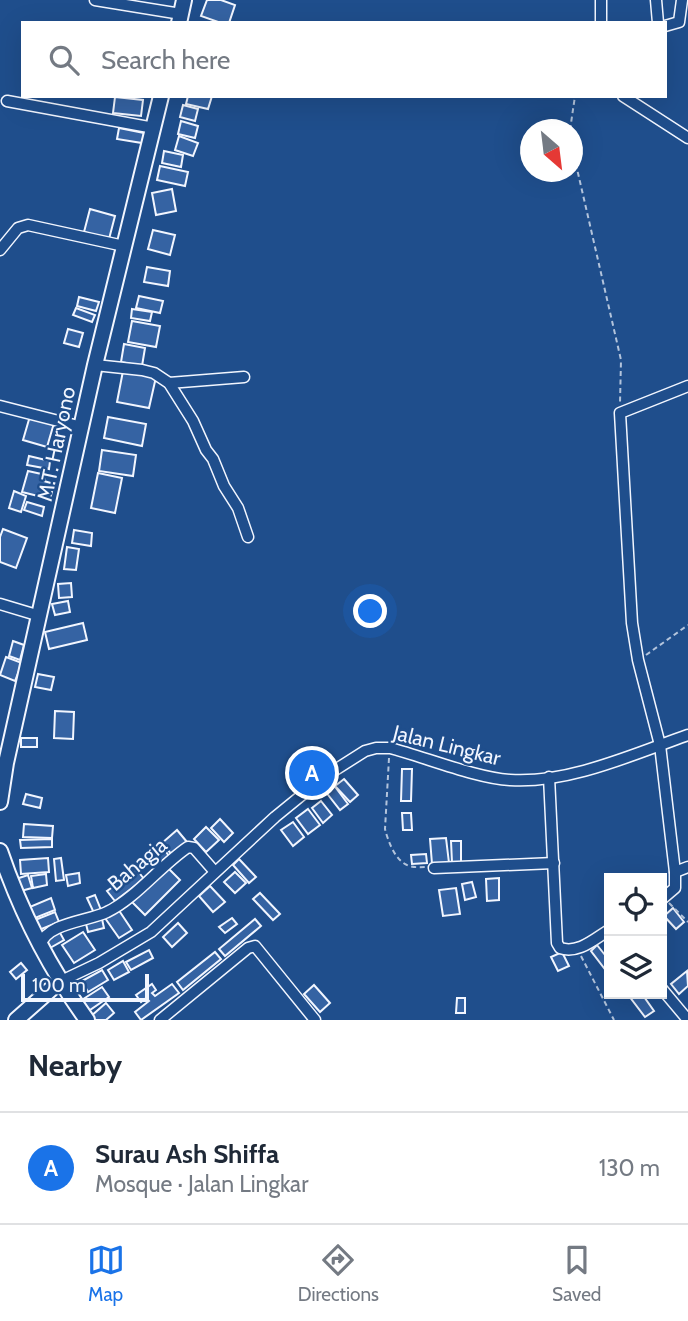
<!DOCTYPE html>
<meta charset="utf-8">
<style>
:root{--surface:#fff;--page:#f6f6f7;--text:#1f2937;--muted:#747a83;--line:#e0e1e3;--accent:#1a73e8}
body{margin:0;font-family:Cabin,sans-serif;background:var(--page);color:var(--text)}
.controls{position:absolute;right:21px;bottom:21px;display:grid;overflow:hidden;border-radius:0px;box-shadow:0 7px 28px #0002}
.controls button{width:63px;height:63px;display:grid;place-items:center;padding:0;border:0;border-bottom:2px solid var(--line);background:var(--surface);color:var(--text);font:35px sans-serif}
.compass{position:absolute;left:520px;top:119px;width:63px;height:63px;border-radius:50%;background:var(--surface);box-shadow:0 7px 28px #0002;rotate:152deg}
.scale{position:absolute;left:21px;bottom:18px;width:128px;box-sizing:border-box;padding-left:7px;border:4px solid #f2f6ff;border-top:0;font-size:19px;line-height:24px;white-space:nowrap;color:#f2f6ff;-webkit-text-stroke:5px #1f4e8c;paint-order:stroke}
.you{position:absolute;left:371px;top:612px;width:24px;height:24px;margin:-18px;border:5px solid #fff;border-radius:50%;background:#1a73e8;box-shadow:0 0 0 10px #1a73e833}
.badge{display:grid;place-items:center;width:46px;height:46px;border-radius:50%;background:var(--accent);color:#fff;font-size:23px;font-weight:700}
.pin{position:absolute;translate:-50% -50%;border:4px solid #fff;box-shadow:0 2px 7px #0006}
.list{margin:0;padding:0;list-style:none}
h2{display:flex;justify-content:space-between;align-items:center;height:91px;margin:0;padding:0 28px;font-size:30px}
h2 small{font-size:23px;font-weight:400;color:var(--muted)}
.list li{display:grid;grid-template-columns:46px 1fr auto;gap:21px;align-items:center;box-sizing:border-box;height:112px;padding:0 28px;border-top:2px solid var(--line)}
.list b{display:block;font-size:26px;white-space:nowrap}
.list p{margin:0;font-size:23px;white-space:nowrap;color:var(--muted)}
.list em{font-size:23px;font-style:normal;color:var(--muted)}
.icon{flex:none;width:38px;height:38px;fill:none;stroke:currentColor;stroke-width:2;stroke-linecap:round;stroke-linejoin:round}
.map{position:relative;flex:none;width:688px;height:1020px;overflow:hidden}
.search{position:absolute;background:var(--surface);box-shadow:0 7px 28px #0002;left:21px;right:21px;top:21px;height:77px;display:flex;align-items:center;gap:18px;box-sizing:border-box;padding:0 24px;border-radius:0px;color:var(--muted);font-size:26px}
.sheet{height:203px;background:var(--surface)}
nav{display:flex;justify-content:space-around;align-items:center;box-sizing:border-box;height:98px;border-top:2px solid var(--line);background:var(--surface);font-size:19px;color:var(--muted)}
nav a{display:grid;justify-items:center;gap:4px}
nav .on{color:var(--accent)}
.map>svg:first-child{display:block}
</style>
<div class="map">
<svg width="688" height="1020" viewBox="0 0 688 1020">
<rect width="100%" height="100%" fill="#1f4e8c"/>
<!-- building -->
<g fill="#3563a3" stroke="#f2f6ff" stroke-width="2">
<polygon points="207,0 221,0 235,5 229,23 221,23 201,16"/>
<polygon points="188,96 212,96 208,109 186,104"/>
<polygon points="115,97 143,100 141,116 113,113"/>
<polygon points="183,105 198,109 195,121 180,117"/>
<polygon points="181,121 198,126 195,138 178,134"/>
<polygon points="119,128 144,133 142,143 117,139"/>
<polygon points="179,136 198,143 193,156 175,150"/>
<polygon points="164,151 183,155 181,167 162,163"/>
<polygon points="160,166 188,172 185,186 157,180"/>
<polygon points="172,189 176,211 156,215 152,193"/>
<polygon points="90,209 115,216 109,239 84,232"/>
<polygon points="153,230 175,235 170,255 148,249"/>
<polygon points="147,267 170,271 168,286 144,282"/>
<polygon points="139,296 163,301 160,313 136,308"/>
<polygon points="79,297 99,302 96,311 77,306"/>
<polygon points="76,308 95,315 92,322 73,315"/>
<polygon points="132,309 152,312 150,321 131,318"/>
<polygon points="132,321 160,326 156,347 128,342"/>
<polygon points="68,329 83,333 79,347 64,343"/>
<polygon points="124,344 145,348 142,366 121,362"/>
<polygon points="123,371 156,377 149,408 117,402"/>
<polygon points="30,416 54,423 47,447 23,440"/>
<polygon points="108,417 146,424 142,446 104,438"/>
<polygon points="102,450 136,455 133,476 99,471"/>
<polygon points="29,456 50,461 49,469 27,465"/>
<polygon points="28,471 46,475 44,481 54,484 50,499 22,492"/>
<polygon points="98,473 122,478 115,513 91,508"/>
<polygon points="14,491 26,496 21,512 9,508"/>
<polygon points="27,502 44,507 42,516 24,510"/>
<polygon points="3,529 27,538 16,568 0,562 0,537"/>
<polygon points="74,530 92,533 91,546 72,543"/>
<polygon points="67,547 79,549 76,570 64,569"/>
<polygon points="71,583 72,597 59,598 58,584"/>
<polygon points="68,601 70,612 55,615 52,604"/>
<polygon points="83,623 87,640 49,649 45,632"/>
<polygon points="13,641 24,645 20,660 9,656"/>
<polygon points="6,657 22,663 15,681 0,675"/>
<polygon points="38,674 54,677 51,690 35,687"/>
<polygon points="55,711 74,712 73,739 54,738"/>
<rect x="21" y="738" width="16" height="9"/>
<polygon points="402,769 412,769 411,801 401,801"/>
<polygon points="344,779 358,795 350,802 335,786"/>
<polygon points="333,784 348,804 340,810 325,791"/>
<polygon points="26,794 42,798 40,808 23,804"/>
<polygon points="321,801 332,815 323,823 312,808"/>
<polygon points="308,809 320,825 308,834 296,818"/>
<polygon points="402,813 411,813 412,830 403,830"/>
<polygon points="220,819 233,833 224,842 211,828"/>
<polygon points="293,822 304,837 293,846 281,830"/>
<polygon points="24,824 53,826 52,838 23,837"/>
<polygon points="206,827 219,840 206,852 194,839"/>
<polygon points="177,830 187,842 172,855 162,843"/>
<polygon points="446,838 449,863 432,864 430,839"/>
<polygon points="52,839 52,847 21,848 20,840"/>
<polygon points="451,841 461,841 461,863 452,863"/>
<polygon points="161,845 169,856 154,867 146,857"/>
<polygon points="426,854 427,863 412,864 411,855"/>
<polygon points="48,858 49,872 21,874 20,860"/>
<polygon points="61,858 64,880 56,881 54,859"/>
<polygon points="239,859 256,877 249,883 233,865"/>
<polygon points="166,866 180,880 145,915 131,901"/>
<polygon points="137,870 144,879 115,901 107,891"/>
<polygon points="235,872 246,883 235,893 224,882"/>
<polygon points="79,873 80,883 68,886 66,875"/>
<polygon points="46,874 47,885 33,888 31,876"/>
<polygon points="28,875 32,888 17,892 13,880"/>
<polygon points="499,878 499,900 487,901 486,879"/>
<polygon points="472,882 476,897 465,900 462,884"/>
<polygon points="210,886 225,902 213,912 199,896"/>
<polygon points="456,888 460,914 443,916 439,890"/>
<polygon points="260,893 280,914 273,920 253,899"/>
<polygon points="95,895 101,910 94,913 87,898"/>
<polygon points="51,898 55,910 30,920 25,909"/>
<polygon points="673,908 684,922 676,929 664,916"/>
<polygon points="118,909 132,930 119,938 105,918"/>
<polygon points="55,912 59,922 39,930 35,920"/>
<polygon points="232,918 237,924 225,933 219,927"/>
<polygon points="102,919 104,928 88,932 86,924"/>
<polygon points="255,919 261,926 225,956 219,949"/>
<polygon points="178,923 187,933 172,947 163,937"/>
<polygon points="59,931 64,940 50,948 45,940"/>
<polygon points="83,932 95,950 74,963 62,945"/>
<polygon points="597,945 609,960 609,963 604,968 591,951"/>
<polygon points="149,950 153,958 131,970 126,962"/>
<polygon points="215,952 221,959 183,990 177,982"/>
<polygon points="562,952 569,966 558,971 551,957"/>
<polygon points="123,961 129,972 114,980 108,970"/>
<polygon points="21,963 27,970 16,979 10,972"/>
<polygon points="102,970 108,980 88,992 82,981"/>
<polygon points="687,971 688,986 679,994 671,984"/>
<polygon points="152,984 156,990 152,993 155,996 172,984 179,993 141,1020 135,1012 149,1001 146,998 141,1002 136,995"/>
<polygon points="314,985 330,1003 320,1012 304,994"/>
<polygon points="102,987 109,997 84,1014 77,1003"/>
<polygon points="632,994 642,994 654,1011 645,1017 629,996"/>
<polygon points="457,998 465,998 465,1013 456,1013"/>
<polygon points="106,1003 114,1013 106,1020 92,1020 90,1017"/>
</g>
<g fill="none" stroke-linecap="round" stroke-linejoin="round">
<!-- minor casing -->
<g stroke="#f2f6ff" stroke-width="13">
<g id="minor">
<polyline points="95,0 181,14"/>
<polyline points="656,0 658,23"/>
<polyline points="601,23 601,0"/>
<polyline points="665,26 679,22 682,0"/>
<polyline points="623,96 688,138"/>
<polyline points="7,101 154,128"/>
<polyline points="0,250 18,228 28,225 124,246"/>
<polyline points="95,365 142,370 154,373 169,383 193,421 206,450 213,459 224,486 238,508 248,537"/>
<polyline points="169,383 244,377"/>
<polyline points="0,406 82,427"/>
<polyline points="0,604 40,616"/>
<path d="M549,777L557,943L560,948C578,954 593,940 609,930"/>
<polyline points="434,868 554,863"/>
<polyline points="675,872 660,745 638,660 632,623 620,413 688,386"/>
<polyline points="662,899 675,888 675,872 688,867"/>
<path d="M41,944C47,923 89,921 107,912C135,899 161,865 188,847L194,848L215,872"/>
<path d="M59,982L99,963L151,932L275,817L324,777L365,751L376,748H390C425,757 476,778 510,780C568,784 634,754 688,735"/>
<polyline points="662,989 688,1020"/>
<polyline points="160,1020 248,948 255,946 315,1020"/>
</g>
</g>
<!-- highway casing -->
<g stroke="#f2f6ff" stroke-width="18">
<g id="highway">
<polyline points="179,23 184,0"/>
<polyline points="0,802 6,763 95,365 161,96"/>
<path d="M0,851C20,910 50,969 87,1020"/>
<polyline points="16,1020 59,982"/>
</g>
</g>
<!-- path -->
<g stroke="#b3c4dc" stroke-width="2" stroke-dasharray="5 3.5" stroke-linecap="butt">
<polyline points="570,130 575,96"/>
<polyline points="572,147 621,360 620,403"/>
<polyline points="646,655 688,625"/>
<path d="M389,758L385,829C388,841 395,860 407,865C412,868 420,867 426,867"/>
<polyline points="669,903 688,922"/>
<polyline points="581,956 614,1020"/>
</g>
<!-- minor -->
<use href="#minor" stroke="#1f4e8c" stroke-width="10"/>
<!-- highway -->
<use href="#highway" stroke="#1f4e8c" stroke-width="14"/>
</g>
<g text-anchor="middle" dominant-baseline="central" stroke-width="5" stroke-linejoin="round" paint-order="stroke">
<!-- street labels -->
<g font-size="21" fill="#f2f6ff" stroke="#1f4e8c">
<text transform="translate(56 444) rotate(-78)">M.T. Haryono</text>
<text transform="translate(447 745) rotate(14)">Jalan Lingkar</text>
<text transform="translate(137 864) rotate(-40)">Bahagia</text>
</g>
</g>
</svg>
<div class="controls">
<button><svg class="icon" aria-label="locate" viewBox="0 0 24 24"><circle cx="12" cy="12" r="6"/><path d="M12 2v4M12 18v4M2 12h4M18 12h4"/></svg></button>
<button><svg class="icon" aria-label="layers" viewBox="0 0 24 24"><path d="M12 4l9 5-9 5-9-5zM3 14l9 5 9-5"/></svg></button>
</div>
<svg class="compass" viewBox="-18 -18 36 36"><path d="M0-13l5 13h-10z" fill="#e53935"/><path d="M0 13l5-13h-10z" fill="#747a83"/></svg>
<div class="scale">100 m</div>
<div class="you"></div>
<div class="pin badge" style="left:312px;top:773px">A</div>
<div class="search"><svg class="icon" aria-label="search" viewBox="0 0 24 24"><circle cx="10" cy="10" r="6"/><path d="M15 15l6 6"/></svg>Search here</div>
</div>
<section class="sheet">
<h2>Nearby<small></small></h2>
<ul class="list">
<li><span class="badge">A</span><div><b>Surau Ash Shiffa</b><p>Mosque · Jalan Lingkar</p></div><em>130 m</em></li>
</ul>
</section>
<nav>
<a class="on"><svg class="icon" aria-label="map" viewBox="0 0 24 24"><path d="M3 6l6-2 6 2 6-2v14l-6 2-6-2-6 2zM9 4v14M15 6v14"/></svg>Map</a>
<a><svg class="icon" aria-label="directions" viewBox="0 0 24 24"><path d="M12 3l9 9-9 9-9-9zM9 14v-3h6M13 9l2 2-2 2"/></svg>Directions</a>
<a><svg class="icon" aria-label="saved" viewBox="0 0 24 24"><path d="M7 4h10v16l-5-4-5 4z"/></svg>Saved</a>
</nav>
